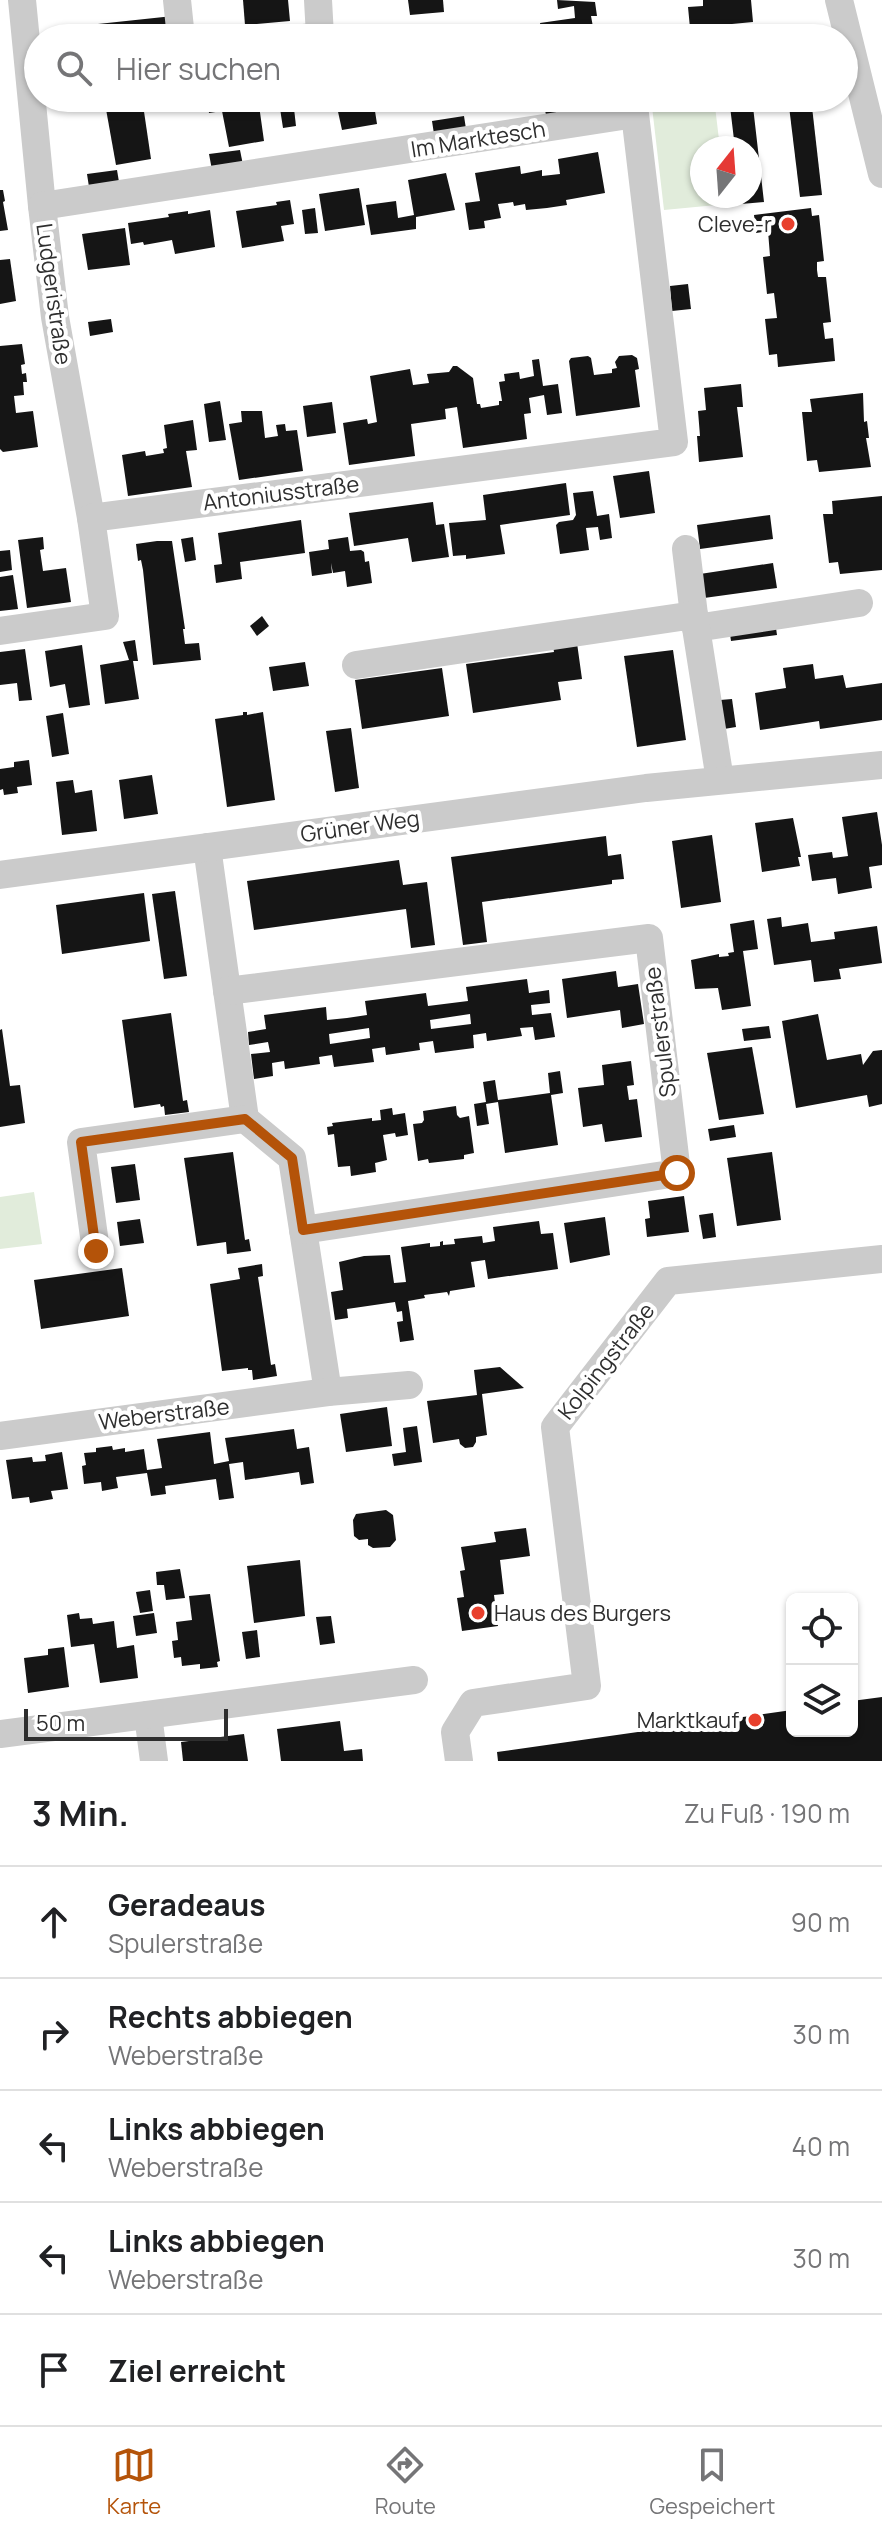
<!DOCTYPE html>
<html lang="de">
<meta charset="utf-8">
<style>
:root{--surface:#fff;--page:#f6f6f6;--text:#202124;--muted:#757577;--line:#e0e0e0;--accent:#b45309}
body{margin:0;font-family:Manrope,sans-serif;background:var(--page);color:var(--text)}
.controls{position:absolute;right:24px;bottom:24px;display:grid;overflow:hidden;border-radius:12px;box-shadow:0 2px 6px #0004}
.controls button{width:72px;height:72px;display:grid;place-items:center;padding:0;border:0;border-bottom:2px solid var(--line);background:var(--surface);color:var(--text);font:40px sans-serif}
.compass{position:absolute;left:690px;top:136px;width:72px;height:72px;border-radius:50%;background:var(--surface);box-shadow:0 2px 6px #0004;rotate:17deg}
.scale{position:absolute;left:24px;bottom:20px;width:204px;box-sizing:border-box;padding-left:8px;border:4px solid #2e2e2e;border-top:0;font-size:22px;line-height:28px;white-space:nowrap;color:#2e2e2e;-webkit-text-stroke:6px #fff;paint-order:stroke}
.stop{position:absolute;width:24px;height:24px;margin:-18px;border:6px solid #b45309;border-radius:50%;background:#fff}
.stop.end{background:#b45309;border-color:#fff;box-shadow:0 2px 8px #0008}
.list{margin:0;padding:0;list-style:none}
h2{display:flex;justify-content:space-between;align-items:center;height:104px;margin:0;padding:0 32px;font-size:34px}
h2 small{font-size:26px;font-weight:400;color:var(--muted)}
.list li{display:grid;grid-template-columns:52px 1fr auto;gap:24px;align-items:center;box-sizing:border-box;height:112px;padding:0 32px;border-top:2px solid var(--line)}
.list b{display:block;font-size:30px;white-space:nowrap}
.list p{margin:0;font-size:26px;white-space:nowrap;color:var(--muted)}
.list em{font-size:26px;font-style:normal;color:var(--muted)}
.icon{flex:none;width:44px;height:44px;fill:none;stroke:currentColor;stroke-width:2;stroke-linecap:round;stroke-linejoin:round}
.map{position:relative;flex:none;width:882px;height:1761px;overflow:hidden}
.search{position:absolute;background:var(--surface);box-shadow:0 2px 6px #0004;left:24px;right:24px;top:24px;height:88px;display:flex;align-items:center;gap:20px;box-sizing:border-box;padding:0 28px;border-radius:44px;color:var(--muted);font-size:30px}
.sheet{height:664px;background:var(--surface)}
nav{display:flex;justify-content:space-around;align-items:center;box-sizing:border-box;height:112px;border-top:2px solid var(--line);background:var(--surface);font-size:22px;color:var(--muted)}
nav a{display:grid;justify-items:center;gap:4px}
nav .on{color:var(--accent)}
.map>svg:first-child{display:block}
</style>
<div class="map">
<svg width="882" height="1761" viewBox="0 0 882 1761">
<rect width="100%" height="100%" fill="#fff"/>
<!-- green -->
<g fill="#e1ecdb">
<polygon points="651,98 714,98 720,148 702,148 702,196 726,196 727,204 664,210"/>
<polygon points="34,1192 42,1244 0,1249 0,1197"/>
</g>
<!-- building -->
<g fill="#151515" fill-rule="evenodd">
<polygon points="243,0 288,0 290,21 245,25"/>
<polygon points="408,0 443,0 444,12 410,15"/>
<polygon points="557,0 595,2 597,16 591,16 595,38 555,38 555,33 542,35 540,23 575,18 574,6 558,9"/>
<polygon points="703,0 751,0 753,22 690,28 688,7 703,6"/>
<polygon points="173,16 175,38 52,38 51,29"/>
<polygon points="104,98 142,98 151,159 116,165"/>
<polygon points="207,98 258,98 264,141 229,147 222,111 209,113"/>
<polygon points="335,98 373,98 377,124 342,130"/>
<polygon points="453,98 489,98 490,107 455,112"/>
<polygon points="553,98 572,98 574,111 546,115 543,100"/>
<polygon points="729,98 752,98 764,202 741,204 740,196 750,196 750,148 735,148"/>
<polygon points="788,98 811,98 822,195 800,197"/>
<polygon points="293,100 296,126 283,128 279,102"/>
<polygon points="464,116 466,129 434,134 432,121"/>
<polygon points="240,150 243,165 212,170 209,154"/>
<polygon points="598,152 605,193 566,200 567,205 547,208 526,210 525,204 514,206 513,202 498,204 501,218 484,221 485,228 469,230 465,203 480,201 475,173 520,166 521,174 542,170 542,176 560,174 558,159"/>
<polygon points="117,170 119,182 89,187 87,174"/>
<polygon points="446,173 455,210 416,217 416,229 371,235 366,205 396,201 398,218 414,215 408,180"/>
<polygon points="359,188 365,225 325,231 319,194"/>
<polygon points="0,190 3,190 5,201 3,202 8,230 0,231"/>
<polygon points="290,200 294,224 281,226 284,241 242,248 236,211 277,205 276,202"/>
<polygon points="315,208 318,233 305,234 302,210"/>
<polygon points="811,208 812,216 819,215 824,261 817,262 817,270 818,277 826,277 831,322 823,323 825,339 833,338 835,361 778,367 777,354 769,355 765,319 777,318 774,293 767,294 763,257 770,256 768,231 756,233 754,215"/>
<polygon points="210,210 215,247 175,254 172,240 144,245 143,242 131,244 128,223 169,217 168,214 188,211 188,214"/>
<polygon points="125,228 130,265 88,270 82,234"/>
<polygon points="10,259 16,301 0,304 0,260"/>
<polygon points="688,284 691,309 672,311 670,286"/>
<polygon points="111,319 113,332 90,336 88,322"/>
<polygon points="22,344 25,364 21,365 22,374 26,373 27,382 23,382 24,395 14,396 16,413 33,411 38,447 3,452 0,449 0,346"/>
<polygon points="632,355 637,358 639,369 635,370 640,407 576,416 569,361 571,358 588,356 591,358 594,375 612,373 612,369 617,368 615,362 619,356"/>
<polygon points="539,359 543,386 558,384 562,413 547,415 544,395 529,398 531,413 524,414 527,439 463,448 457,407 445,409 446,419 411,424 415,456 349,465 343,423 367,419 368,424 377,422 370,376 410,369 413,385 429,383 427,374 449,372 453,366 457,366 473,378 477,404 480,404 481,408 499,405 499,401 502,401 499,382 505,381 504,374 519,372 520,379 534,376 532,360"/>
<polygon points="741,384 743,407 737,407 743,457 699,462 697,436 700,436 698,411 706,410 704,388"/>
<polygon points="863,393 864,422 867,421 869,438 866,438 871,467 819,472 817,460 807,461 802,412 812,412 810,399"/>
<polygon points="220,401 226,440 209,442 204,404"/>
<polygon points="332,402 336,433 307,437 303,406"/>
<polygon points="241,411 262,411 265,438 278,436 276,425 285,424 286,431 297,430 303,471 239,480 229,424 242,422"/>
<polygon points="193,420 197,450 186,451 192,487 128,496 122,455 145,451 146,456 164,453 163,449 167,448 164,425"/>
<polygon points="649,471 655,513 620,518 613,476"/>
<polygon points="566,483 570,515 500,525 505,554 466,559 466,555 453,556 449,523 486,520 483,495"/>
<polygon points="593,491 597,516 609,514 612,538 600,540 598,527 586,528 589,550 560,554 556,525 559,522 573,520 576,515 573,493"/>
<polygon points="882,496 882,570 840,574 838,562 829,563 823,514 833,514 832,501"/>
<polygon points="433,502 436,525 444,524 449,557 412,562 408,538 354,546 349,513"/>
<polygon points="770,515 773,539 700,549 697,525"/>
<polygon points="301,520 305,553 240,562 242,579 216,583 214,565 222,564 218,533"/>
<polygon points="43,537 44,549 40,550 43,571 66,568 71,602 27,608 18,540"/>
<polygon points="193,537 196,560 185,562 181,539"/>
<polygon points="348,537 350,551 361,550 364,552 365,562 369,561 372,583 347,587 345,571 333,573 331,563 332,573 312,576 309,552 329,549 328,540"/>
<polygon points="157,541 172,541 185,629 183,629 185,644 199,643 201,660 153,665 143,570 141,560 138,561 136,544"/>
<polygon points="10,550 12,570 0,572 0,551"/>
<polygon points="773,563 777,588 704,598 700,574"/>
<polygon points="13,575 18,609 0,611 0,577"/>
<polygon points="262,616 269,626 257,636 250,626"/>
<polygon points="775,621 777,635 731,641 729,627"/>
<polygon points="135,640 138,661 133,661 139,699 105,704 100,665 129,660 123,642"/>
<polygon points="577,643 582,679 558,682 561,700 473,713 466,664 554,652 553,646"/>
<polygon points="82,645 90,705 69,708 65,684 50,687 45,651"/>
<polygon points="25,649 32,700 19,701 17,683 0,685 0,652"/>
<polygon points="673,650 686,740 637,747 624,656"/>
<polygon points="305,662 309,686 273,691 269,667"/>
<polygon points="813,664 815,679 843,675 846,688 882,683 882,720 820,729 819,721 760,730 755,693 786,688 783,668"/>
<polygon points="442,668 449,716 362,729 355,680"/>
<polygon points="732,699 736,727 724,729 720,700"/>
<polygon points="243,712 247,712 247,715 263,712 275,800 227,807 215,719 243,715"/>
<polygon points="63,713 69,754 52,757 46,716"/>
<polygon points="351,728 359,788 335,792 326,731"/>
<polygon points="29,760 32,785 17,787 18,793 4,795 3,789 0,790 0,769 14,767 14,762"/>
<polygon points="152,775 158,814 124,819 119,780"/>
<polygon points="73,780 75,793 92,790 97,831 62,835 56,782"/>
<polygon points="877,812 882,845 882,865 869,867 872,888 838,894 836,878 812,881 808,855 832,852 833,858 848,856 842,817"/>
<polygon points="793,818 801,857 798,857 800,866 762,872 755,823"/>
<polygon points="712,835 721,902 681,908 672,841"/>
<polygon points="606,836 608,856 621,854 624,879 612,880 612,884 482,902 487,942 463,945 451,857"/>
<polygon points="399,860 403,885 427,882 435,945 411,948 406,909 254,930 247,881"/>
<polygon points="175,891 187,976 164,979 152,894"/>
<polygon points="144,893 150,941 62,954 56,905"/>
<polygon points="781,917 782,927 808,923 811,942 835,939 834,932 877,926 882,963 839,969 841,979 814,982 811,960 774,965 767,919"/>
<polygon points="754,920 758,949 743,951 751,1006 722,1010 718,988 695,989 691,960 719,954 719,957 729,956 728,953 734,952 730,924"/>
<polygon points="616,971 618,987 638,984 644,1024 622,1028 620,1010 567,1018 562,979"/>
<path d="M527,979L529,993L549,990L550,1003L531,1005L532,1015L551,1013L555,1037L535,1040L533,1027L520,1028L522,1036L487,1041L486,1033L473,1035L474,1048L435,1053L433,1041L419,1043L420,1050L386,1055L385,1047L372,1049L374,1062L334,1067L332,1055L319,1057L320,1064L285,1069L284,1061L272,1063L273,1076L254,1079L251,1054L270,1052L268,1042L249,1045L248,1032L266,1029L264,1015L326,1007L327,1020L347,1018L367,1015L365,1001L426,993L428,1006L468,1001L466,987ZM470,1014L471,1024L431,1029L430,1020ZM369,1028L370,1038L330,1044L329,1034Z"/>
<polygon points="171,1013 183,1101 187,1100 189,1112 165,1115 164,1106 161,1107 160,1104 134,1108 122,1020"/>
<polygon points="818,1014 827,1060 861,1054 863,1065 873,1051 882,1050 882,1104 869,1107 867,1095 796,1108 782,1021"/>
<polygon points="769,1026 771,1038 744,1041 742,1029"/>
<polygon points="2,1029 10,1086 20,1085 25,1123 0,1127 0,1030"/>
<polygon points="752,1047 764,1114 719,1120 707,1053"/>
<polygon points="631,1061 634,1085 627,1086 629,1100 637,1099 642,1137 605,1142 602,1124 583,1127 578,1088 604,1085 602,1065"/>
<polygon points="560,1071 563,1093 551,1095 558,1145 505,1153 498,1102 486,1104 489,1124 477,1126 474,1104 486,1102 483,1082 495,1080 498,1100 550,1093 548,1073"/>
<polygon points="456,1106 457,1115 460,1118 469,1116 474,1153 464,1155 464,1159 447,1161 429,1163 428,1159 418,1161 413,1124 422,1123 424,1120 423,1111"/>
<polygon points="392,1108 393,1115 405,1113 408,1135 396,1137 395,1133 383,1135 387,1160 375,1163 376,1172 351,1176 350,1166 338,1167 334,1134 328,1135 327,1127 333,1126 332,1123 372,1118 372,1121 381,1120 380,1110"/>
<polygon points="734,1125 736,1137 710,1141 708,1129"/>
<polygon points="233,1152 245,1240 249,1239 251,1251 227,1254 226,1242 197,1246 184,1158"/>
<polygon points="772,1152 781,1220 737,1226 727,1158"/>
<polygon points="135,1164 140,1200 116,1203 111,1167"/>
<polygon points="684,1196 689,1232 647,1237 645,1219 650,1218 648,1201"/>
<polygon points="713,1213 716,1237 703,1239 699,1215"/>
<polygon points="605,1217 610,1255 570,1263 564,1223"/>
<polygon points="140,1219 144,1243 120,1246 117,1222"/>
<polygon points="539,1221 541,1234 553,1233 558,1269 488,1279 485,1260 471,1262 475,1287 450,1291 449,1296 447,1292 424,1295 425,1298 408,1301 414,1340 400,1342 397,1322 403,1321 402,1311 397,1312 395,1302 347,1309 348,1318 335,1320 331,1292 343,1290 339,1262 364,1256 390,1255 394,1283 406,1282 401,1247 430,1243 430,1247 440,1246 440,1242 443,1241 443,1245 455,1244 454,1239 482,1236 483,1243 495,1241 493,1227"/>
<polygon points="262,1264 263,1276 258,1277 271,1365 275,1364 277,1376 253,1380 252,1370 248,1370 248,1368 222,1371 210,1284 240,1279 238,1268"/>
<polygon points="122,1268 129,1316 41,1329 34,1280"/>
<polygon points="500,1367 524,1388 482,1394 487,1435 476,1437 476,1442 473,1447 465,1448 460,1444 459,1439 433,1443 427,1401 477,1395 474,1370"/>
<polygon points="387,1407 392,1446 346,1452 340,1414"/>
<polygon points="417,1426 422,1462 394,1466 392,1454 406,1452 403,1428"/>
<polygon points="294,1429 297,1449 309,1447 314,1483 301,1485 299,1472 245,1480 243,1462 229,1464 234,1498 219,1500 216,1479 165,1486 166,1494 151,1496 147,1473 116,1477 118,1488 102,1491 101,1482 84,1484 82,1466 86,1465 84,1453 96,1452 96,1448 112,1446 113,1450 125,1448 125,1452 144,1449 147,1470 162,1468 157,1439 210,1432 214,1464 229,1461 225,1438"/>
<polygon points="62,1452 68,1489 51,1491 53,1499 30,1503 29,1497 12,1499 6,1460 32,1457 33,1462 46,1461 45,1455"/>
<polygon points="386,1510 393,1515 396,1540 390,1547 373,1548 368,1545 368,1539 359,1540 354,1536 353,1520 356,1514"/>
<polygon points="526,1528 530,1556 500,1560 504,1594 494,1595 498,1626 462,1631 457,1598 464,1597 460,1571 465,1570 461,1547 496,1542 494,1532"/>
<polygon points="300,1560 305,1616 254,1623 247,1566"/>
<polygon points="180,1569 185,1598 166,1600 164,1585 157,1585 156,1572"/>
<polygon points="150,1590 153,1611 140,1613 136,1592"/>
<polygon points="210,1594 220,1661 217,1662 218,1667 200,1669 200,1664 182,1666 181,1657 174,1658 172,1641 178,1640 176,1622 192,1620 189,1596"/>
<polygon points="79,1613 80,1619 92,1618 93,1624 114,1621 117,1648 134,1645 138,1678 100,1683 94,1644 71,1647 67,1615"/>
<polygon points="154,1613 157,1633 136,1636 133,1616"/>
<polygon points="331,1616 335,1643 320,1645 316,1617"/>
<polygon points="257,1630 260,1657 246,1659 242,1632"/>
<polygon points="64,1647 69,1687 28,1693 24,1658 48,1655 48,1649"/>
<polygon points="882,1697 882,1761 498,1761 497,1752 792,1710 792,1731 852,1731 852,1701"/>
<polygon points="340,1721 344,1751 362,1749 363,1761 281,1761 277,1729"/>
<polygon points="244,1734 248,1761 183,1761 181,1742"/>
</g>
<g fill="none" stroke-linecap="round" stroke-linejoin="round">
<!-- minor -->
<g stroke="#cbcbcb" stroke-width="28">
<polyline points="22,0 42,206 55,317 91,518"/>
<polyline points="177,0 181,38"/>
<polyline points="839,0 882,174"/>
<polyline points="304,38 320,36 318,0"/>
<polyline points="686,549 694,615"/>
<polyline points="696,628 859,603"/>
<polyline points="0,631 105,616 91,518 674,442 635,114 42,206"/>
<polyline points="356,665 694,615 720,780"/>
<polyline points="207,847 245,1119 292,1158 328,1392"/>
<polyline points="0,875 646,788 882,765"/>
<polyline points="227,991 649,938 677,1173 303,1230"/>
<polyline points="96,1251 81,1142 245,1119"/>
<polyline points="0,1436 328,1392 409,1385"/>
<polyline points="148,1715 154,1761"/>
<polyline points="0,1734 414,1680"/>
<polyline points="459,1761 455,1732 473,1703 587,1686 555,1427 668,1281 882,1259"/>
</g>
</g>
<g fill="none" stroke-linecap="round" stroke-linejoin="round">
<!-- route -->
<polyline stroke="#b45309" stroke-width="10" points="96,1251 81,1142 245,1119 292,1158 303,1230 677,1173"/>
</g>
<!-- markers -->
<g fill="#e8402d" stroke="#fff" stroke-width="3">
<circle cx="788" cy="224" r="8"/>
<circle cx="478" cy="1613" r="8"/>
<circle cx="755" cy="1720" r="8"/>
</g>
<g text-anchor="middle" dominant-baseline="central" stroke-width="8" stroke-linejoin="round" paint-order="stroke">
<!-- street labels -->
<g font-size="22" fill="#2e2e2e" stroke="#fff">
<text transform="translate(478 139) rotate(-9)">Im Marktesch</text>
<text transform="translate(54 294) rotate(82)">Ludgeristraße</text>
<text transform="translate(281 493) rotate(-7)">Antoniusstraße</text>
<text transform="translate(360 826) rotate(-8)">Grüner Weg</text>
<text transform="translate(660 1032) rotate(-97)">Spulerstraße</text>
<text transform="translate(606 1361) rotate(-52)">Kolpingstraße</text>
<text transform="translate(164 1414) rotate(-7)">Weberstraße</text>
</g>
<!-- poi labels -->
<g font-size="22" fill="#2e2e2e" stroke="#fff" text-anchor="end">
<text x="772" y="224">Cleve-r</text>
<text x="494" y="1613" text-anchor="start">Haus des Burgers</text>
<text x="739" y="1720">Marktkauf</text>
</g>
</g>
</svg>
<div class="controls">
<button><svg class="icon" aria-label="locate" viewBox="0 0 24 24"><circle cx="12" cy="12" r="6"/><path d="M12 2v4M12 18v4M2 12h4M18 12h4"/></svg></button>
<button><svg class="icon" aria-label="layers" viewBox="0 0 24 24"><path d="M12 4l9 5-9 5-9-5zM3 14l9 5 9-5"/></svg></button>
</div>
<svg class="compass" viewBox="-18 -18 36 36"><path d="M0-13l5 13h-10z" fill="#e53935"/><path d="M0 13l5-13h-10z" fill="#757577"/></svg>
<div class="scale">50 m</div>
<div class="stop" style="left:677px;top:1173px"></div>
<div class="stop end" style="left:96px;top:1251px"></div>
<div class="search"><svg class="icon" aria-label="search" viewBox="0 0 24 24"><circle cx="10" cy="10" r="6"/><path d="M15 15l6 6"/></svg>Hier suchen</div>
</div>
<section class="sheet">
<h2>3 Min.<small>Zu Fuß · 190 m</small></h2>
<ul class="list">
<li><svg class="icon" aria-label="ahead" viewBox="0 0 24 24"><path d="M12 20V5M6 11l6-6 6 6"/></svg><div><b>Geradeaus</b><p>Spulerstraße</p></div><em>90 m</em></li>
<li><svg class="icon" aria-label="right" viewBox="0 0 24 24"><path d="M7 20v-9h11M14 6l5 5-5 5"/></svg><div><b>Rechts abbiegen</b><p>Weberstraße</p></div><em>30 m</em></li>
<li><svg class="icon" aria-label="left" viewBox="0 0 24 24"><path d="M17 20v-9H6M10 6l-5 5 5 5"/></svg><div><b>Links abbiegen</b><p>Weberstraße</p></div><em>40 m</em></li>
<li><svg class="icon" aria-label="left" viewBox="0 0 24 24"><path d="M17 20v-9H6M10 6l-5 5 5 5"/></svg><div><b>Links abbiegen</b><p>Weberstraße</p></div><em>30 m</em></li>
<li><svg class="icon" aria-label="arrive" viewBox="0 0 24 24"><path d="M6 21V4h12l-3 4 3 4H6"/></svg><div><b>Ziel erreicht</b></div></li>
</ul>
</section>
<nav>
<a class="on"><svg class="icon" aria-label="map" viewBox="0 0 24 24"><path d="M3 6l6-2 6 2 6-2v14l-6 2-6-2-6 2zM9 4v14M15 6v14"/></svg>Karte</a>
<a><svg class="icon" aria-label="directions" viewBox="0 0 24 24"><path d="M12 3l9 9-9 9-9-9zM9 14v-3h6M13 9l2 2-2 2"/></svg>Route</a>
<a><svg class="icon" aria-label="saved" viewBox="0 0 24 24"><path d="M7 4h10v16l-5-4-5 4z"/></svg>Gespeichert</a>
</nav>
